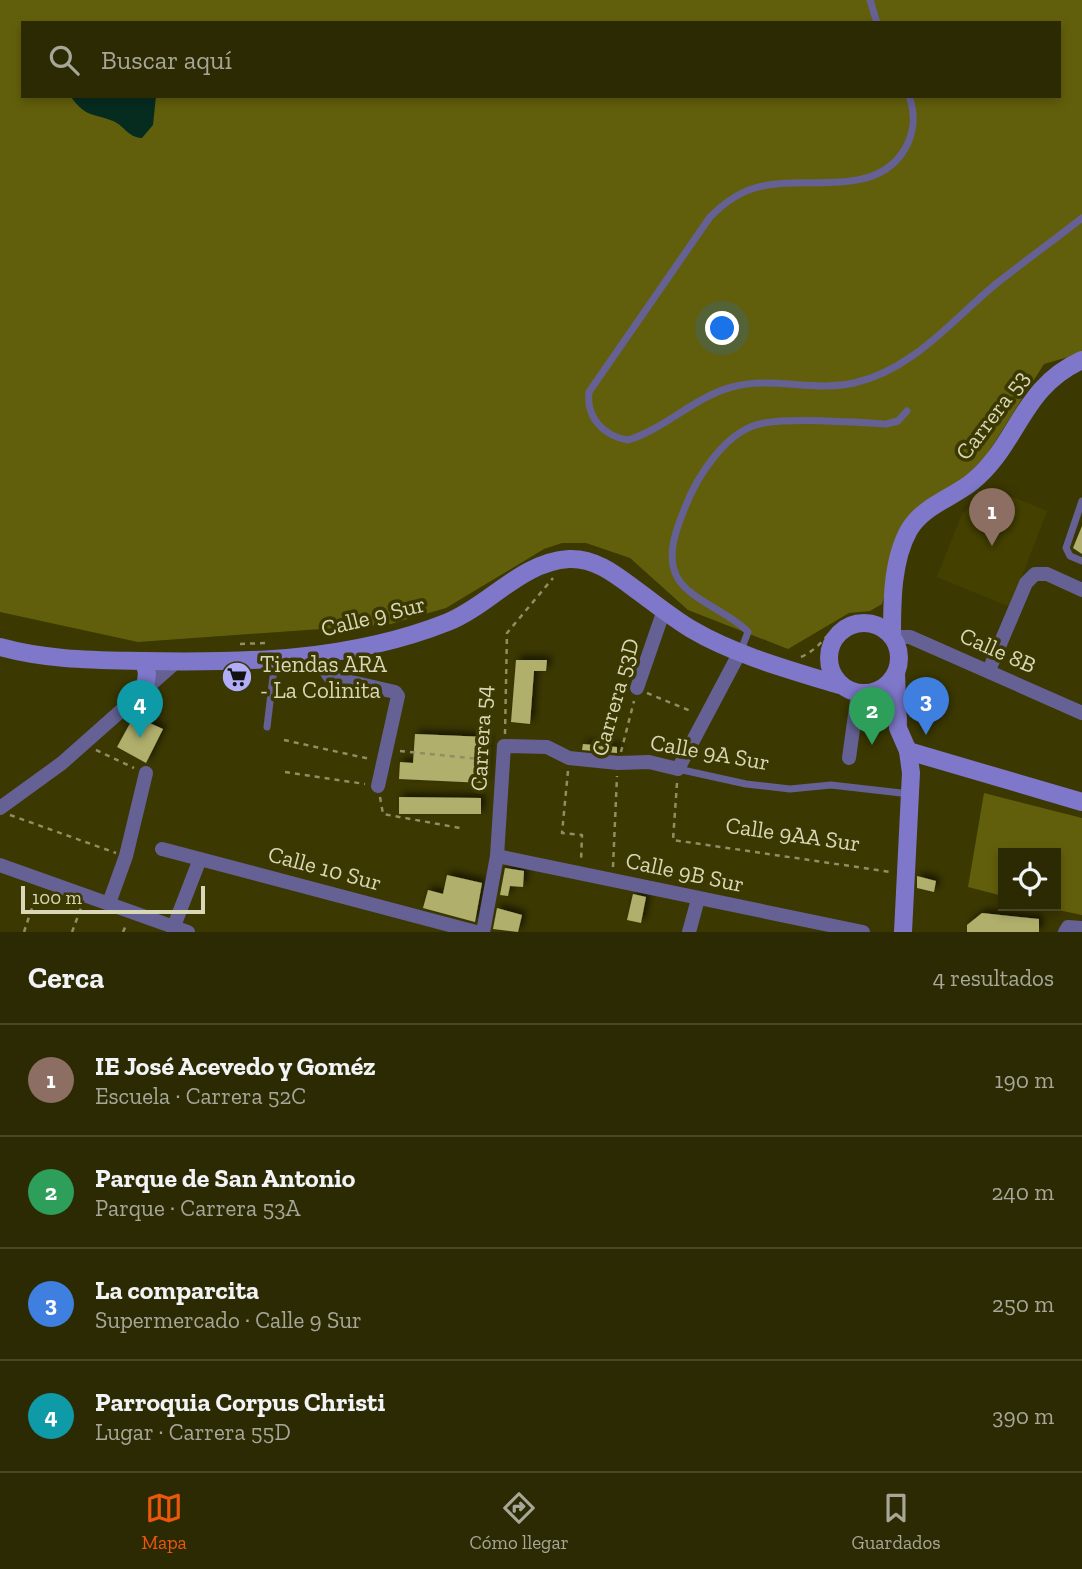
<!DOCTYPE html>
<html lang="es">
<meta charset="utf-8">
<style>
:root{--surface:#2c2a02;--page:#383611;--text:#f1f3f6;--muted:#a6a799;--line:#484624;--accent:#ea580c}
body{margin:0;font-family:"Zilla Slab",serif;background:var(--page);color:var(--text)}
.controls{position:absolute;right:21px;bottom:21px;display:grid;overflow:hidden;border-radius:0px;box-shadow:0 4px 10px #0003}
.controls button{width:63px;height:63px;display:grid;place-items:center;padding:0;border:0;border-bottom:2px solid var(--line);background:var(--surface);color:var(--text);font:35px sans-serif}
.scale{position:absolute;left:21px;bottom:18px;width:184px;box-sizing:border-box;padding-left:7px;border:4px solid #d8d8b7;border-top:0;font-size:19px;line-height:24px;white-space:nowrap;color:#d8d8b7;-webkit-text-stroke:5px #3b3802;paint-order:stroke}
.you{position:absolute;left:723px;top:329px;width:24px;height:24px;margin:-18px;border:5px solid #fff;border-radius:50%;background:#1a73e8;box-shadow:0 0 0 10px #1a73e833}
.badge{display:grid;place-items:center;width:46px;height:46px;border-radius:50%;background:var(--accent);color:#fff;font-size:23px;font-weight:700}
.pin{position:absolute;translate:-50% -58px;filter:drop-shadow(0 2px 4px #0008)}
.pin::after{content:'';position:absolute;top:37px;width:24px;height:21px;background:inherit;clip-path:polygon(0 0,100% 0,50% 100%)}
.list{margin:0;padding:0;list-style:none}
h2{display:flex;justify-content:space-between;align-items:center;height:91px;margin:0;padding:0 28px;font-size:30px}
h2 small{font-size:23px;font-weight:400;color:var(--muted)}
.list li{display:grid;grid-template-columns:46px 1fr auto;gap:21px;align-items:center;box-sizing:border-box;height:112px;padding:0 28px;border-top:2px solid var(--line)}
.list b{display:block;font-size:26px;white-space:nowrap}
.list p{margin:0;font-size:23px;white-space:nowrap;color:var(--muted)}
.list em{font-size:23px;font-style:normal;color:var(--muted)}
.icon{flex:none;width:38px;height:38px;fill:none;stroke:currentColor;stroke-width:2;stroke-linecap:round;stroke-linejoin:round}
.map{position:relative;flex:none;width:1082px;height:932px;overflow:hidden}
.search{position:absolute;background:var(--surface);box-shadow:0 4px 10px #0003;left:21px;right:21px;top:21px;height:77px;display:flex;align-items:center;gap:18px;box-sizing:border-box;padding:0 24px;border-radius:0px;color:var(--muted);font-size:26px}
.sheet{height:539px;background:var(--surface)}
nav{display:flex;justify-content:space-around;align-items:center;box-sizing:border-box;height:98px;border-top:2px solid var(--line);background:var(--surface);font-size:19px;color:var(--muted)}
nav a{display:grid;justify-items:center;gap:4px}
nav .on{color:var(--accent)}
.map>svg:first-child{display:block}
</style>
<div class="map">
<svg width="1082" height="932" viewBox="0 0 1082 932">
<defs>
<filter id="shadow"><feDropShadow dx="4" dy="-4" stdDeviation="3.5" flood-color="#0009"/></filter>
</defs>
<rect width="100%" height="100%" fill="#3b3802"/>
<!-- built -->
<polygon fill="#444100" points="991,488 1047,511 1010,607 937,577 962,514"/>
<!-- green -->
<g fill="#625f0c" fill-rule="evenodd">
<path d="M0,0H1082V353L1044,364L986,456L899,544L882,604L870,611L849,613L788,649L688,610L630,558L586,543H562L544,549L446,608L391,624L138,642L0,612ZM23,23H1059V96H23Z"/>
<polygon points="984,793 1082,818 1082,915 1039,906 1056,906 1056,853 1003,853 1003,896 968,887"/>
</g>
<!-- water -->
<path fill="#062c20" d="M70,96H156L153,125L142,138C127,137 125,126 113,121C90,112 87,118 70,96Z"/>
<!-- building -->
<g fill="#b1af6c" filter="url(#shadow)">
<polygon points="1082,526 1082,554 1073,548"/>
<polygon points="516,660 547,660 546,671 534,671 530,724 511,722"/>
<polygon points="134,716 163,729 146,763 117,747"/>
<polygon points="415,734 487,737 484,783 399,779 400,762 413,763"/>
<polygon points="583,744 617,747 617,753 582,750"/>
<polygon points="399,797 481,798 481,814 399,814"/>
<polygon points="505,868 524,871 523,887 510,886 508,896 500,895"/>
<polygon points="447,875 482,883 475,922 423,908 428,890 443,894"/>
<polygon points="917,876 936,881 934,892 917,888"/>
<polygon points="633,894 646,897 641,923 627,920"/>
<polygon points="497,908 522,915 518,932 493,929"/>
<polygon points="982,913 1039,919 1039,932 967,932 967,925"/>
</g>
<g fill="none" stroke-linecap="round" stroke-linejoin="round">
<!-- path -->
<g stroke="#908e64" stroke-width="2.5" stroke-dasharray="5 5" stroke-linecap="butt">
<polyline points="240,644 265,643"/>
<path d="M801,657C834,642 831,609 877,620"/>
<polyline points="647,693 693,712"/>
<polyline points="505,734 507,633 553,578"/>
<polyline points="284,740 370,759"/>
<polyline points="96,750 134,768"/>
<polyline points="400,751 480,759"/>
<polyline points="621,752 634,701"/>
<polyline points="568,771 562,833 582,835 581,862"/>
<polyline points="285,772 365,784"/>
<polyline points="677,783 673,840 891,872"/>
<polyline points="380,797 383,814 460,828"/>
<polyline points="10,815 116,853"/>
<polyline points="613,867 617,776"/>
<polyline points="24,932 37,893"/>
<polyline points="72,932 81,908"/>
<polyline points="123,932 126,925"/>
</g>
<!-- lane -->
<g stroke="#656195" stroke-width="7">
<polyline points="870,0 877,23"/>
<path d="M909,96C915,113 915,127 908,143C881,202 804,173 755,188C737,193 723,204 710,217L589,392C586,417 603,436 628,440C665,429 694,397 732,387C771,376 814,392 854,383C913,370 953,319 997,283C1025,261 1054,240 1082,218"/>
<polyline points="1082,501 1066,548 1070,556 1082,561"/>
<path d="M741,650L748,632C733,614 688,599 677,577C666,556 676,530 684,510C696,478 726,429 764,423C795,418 853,422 886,424L898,421L907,411"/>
<polyline points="267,727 275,660"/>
<polyline points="678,769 746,784 790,789 831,785 910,794"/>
</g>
<!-- street -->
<g stroke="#656195" stroke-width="14">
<polyline points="893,637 910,637 1082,713"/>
<polyline points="316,656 330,677 395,692 398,696 378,786"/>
<polyline points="989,670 1026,583 1035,574 1047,574 1082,590"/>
<polyline points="637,688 664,610"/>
<polyline points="849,758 858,693"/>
<polyline points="0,808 62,763 176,662"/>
<polyline points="162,849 476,932"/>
<polyline points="497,856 863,932"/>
<polyline points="0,865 188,932"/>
<polyline points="109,903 126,856 146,773"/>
<polyline points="174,926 200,859"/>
<polyline points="483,932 497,856 504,746 547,747 569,758 618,763 649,762 678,769 740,652"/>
<polyline points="689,932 698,899"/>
<polyline points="1065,932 1068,927 1082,928"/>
</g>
<!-- secondary -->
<g stroke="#7f77c9" stroke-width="18">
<circle cx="864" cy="658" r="35"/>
<path d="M892,636C892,602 892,560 909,530C923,506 952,498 972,482C1019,444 1020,388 1082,360"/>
<path d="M0,647C46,660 94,660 141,661C245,663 350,661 448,622C490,605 521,562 569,559C595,558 615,574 635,589C653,602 671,617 691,629C735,655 790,670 839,685"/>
<polyline points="144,661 147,673 145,690"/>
<polyline points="896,673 898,728 908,751 911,773 903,932"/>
<polyline points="865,693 898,719"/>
<polyline points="908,751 1082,802"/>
</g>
</g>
<!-- icons -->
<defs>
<g id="supermarket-disc" transform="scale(1.575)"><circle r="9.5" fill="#b2adf9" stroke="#3b3802"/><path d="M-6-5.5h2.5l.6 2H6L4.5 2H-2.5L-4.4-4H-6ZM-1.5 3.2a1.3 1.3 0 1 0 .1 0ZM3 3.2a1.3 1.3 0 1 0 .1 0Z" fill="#111"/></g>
</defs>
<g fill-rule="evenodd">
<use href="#supermarket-disc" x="237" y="677"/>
</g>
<g text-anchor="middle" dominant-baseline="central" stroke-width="7" stroke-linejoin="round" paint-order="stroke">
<!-- street labels -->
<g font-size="23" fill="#d8d8b7" stroke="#3b3802">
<text transform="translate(992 415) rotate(-53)">Carrera 53</text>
<text transform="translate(373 616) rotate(-14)">Calle 9 Sur</text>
<text transform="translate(998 650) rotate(24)">Calle 8B</text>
<text transform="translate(615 697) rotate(-74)">Carrera 53D</text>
<text transform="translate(481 738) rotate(-87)">Carrera 54</text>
<text transform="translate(710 752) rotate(10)">Calle 9A Sur</text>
<text transform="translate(793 834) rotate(8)">Calle 9AA Sur</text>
<text transform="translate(325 868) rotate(15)">Calle 10 Sur</text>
<text transform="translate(685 872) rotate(12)">Calle 9B Sur</text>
</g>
<!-- poi labels -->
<g font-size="23" fill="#d8d8b7" stroke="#3b3802" text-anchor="start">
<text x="260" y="664">Tiendas ARA<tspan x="260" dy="26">- La Colinita</tspan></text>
</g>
</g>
</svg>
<div class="controls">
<button><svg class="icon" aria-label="locate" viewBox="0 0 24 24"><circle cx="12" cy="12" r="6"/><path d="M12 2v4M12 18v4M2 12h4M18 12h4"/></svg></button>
</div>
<div class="scale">100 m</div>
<div class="you"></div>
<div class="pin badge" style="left:992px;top:546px;background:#8d6e63">1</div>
<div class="pin badge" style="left:872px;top:745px;background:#2e9e5b">2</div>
<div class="pin badge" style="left:926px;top:735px;background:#3f7fe0">3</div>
<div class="pin badge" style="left:140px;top:738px;background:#0f9aa8">4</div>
<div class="search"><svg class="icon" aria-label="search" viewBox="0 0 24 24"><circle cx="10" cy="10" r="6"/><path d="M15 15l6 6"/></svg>Buscar aquí</div>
</div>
<section class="sheet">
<h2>Cerca<small>4 resultados</small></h2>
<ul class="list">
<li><span class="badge" style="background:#8d6e63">1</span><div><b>IE José Acevedo y Goméz</b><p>Escuela · Carrera 52C</p></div><em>190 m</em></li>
<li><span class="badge" style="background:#2e9e5b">2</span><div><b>Parque de San Antonio</b><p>Parque · Carrera 53A</p></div><em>240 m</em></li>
<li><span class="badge" style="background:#3f7fe0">3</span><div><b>La comparcita</b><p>Supermercado · Calle 9 Sur</p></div><em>250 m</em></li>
<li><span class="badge" style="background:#0f9aa8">4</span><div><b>Parroquia Corpus Christi</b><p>Lugar · Carrera 55D</p></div><em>390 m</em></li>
</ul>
</section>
<nav>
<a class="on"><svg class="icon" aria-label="map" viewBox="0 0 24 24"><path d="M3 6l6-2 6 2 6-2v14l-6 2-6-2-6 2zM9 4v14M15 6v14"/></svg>Mapa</a>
<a><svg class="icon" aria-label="directions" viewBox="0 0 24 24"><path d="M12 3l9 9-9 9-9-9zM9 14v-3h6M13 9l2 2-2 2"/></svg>Cómo llegar</a>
<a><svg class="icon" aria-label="saved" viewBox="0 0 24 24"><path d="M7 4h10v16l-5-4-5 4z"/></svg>Guardados</a>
</nav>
